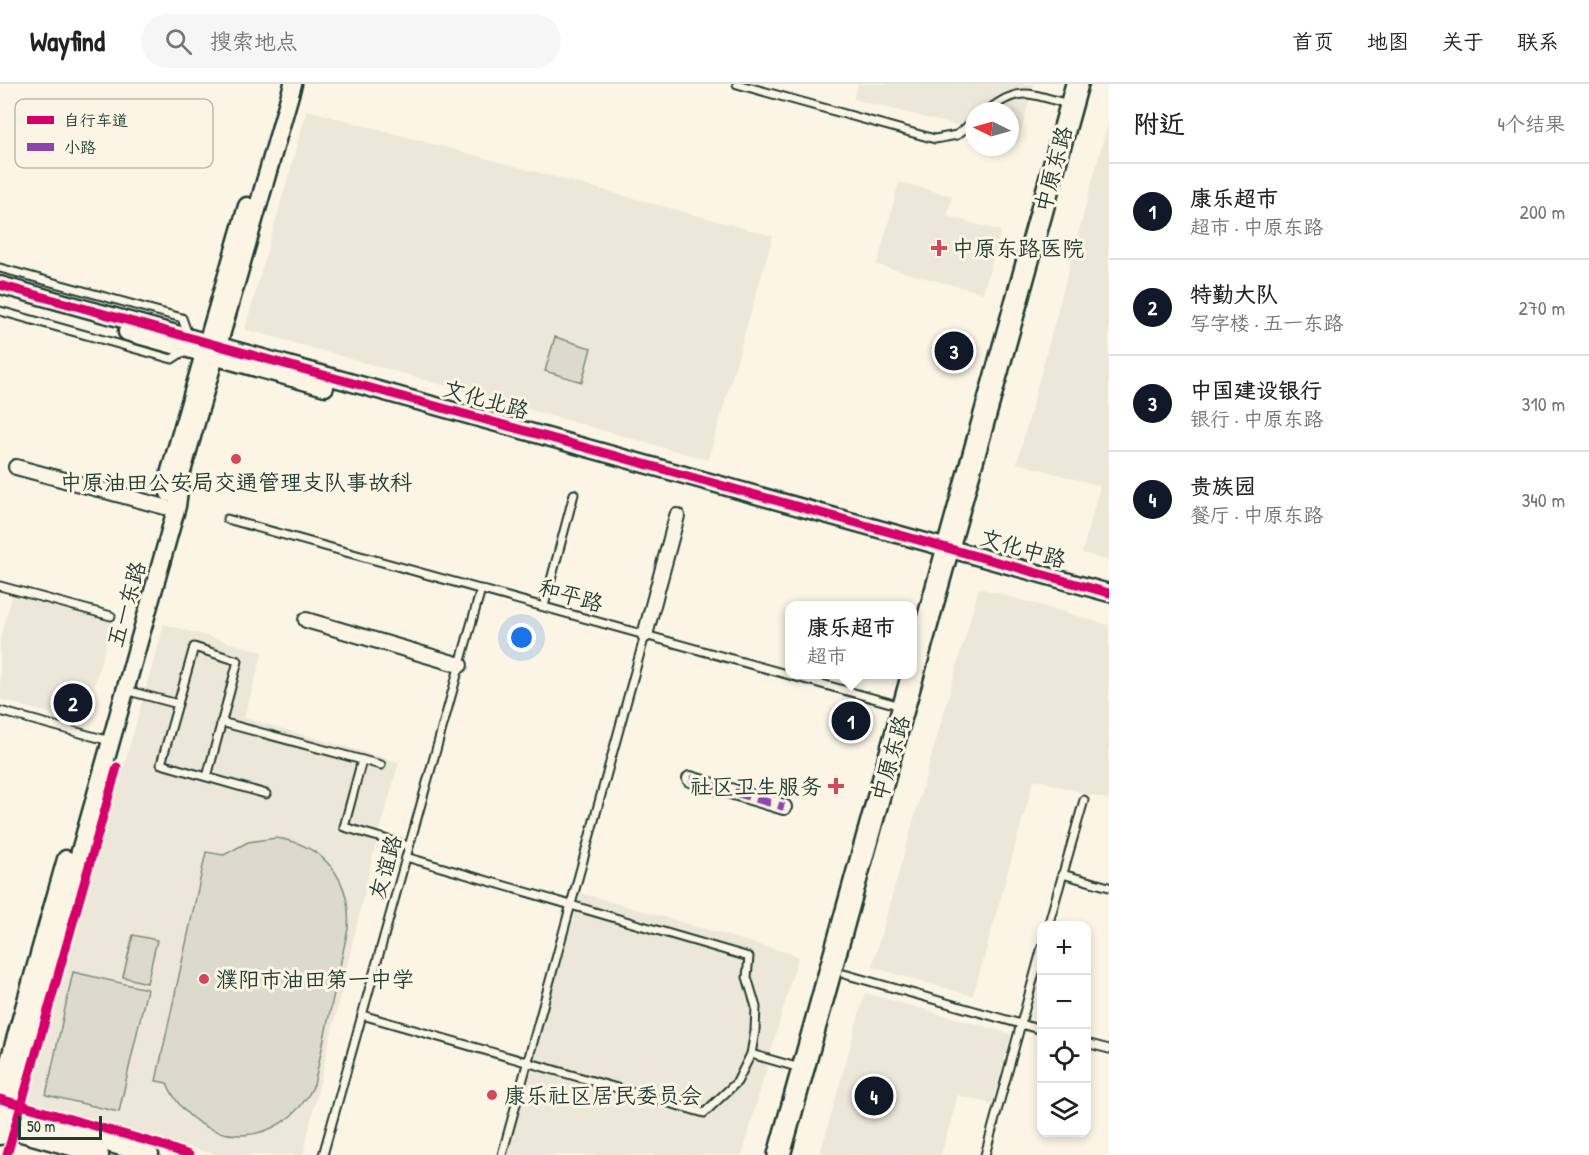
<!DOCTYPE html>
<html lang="zh">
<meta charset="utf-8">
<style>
:root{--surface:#fff;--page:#f6f6f6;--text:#222;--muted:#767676;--line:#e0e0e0;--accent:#111827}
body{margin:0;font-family:"Patrick Hand","LXGW WenKai TC",sans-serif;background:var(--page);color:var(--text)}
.controls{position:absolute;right:18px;bottom:18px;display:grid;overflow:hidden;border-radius:12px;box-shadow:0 3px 9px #0003}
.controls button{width:54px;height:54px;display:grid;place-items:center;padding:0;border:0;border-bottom:2px solid var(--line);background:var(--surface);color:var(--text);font:30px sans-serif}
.compass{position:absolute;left:965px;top:18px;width:54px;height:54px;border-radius:50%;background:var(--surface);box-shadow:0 3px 9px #0003;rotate:275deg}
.scale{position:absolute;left:18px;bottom:15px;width:84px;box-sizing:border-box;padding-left:6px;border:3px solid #1f3d34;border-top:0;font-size:16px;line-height:21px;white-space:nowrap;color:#1f3d34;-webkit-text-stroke:4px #fcf5e5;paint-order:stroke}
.you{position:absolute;left:522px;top:554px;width:21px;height:21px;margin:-15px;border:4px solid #fff;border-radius:50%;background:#1a73e8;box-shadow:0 0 0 9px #1a73e833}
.badge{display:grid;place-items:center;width:39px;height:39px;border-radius:50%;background:var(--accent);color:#fff;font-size:20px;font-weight:700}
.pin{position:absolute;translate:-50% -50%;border:3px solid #fff;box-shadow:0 2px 6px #0006}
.popup{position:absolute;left:785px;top:517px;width:132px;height:78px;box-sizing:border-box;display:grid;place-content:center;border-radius:12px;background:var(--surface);filter:drop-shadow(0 2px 4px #0005);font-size:20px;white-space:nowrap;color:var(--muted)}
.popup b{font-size:22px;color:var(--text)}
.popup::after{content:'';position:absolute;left:50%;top:100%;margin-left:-12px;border:12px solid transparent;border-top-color:var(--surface)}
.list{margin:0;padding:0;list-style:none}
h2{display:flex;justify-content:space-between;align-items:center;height:78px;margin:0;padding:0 24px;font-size:26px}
h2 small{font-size:20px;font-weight:400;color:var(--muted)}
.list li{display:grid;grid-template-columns:39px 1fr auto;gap:18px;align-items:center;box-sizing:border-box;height:96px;padding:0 24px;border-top:2px solid var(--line)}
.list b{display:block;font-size:22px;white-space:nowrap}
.list p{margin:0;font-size:20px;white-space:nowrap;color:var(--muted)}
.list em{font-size:20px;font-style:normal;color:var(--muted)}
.icon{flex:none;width:33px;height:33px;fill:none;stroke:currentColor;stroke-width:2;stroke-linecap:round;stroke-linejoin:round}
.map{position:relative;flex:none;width:1109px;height:1071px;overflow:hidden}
header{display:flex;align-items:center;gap:36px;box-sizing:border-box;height:84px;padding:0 30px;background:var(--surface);border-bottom:2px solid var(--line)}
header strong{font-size:28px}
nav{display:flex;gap:33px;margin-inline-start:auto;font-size:21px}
.search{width:420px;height:54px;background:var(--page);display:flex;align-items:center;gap:15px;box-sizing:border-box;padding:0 21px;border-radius:33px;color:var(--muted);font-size:22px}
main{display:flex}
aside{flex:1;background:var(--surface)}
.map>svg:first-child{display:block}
</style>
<header>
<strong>Wayfind</strong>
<div class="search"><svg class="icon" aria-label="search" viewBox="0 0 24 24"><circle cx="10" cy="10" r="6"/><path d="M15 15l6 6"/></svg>搜索地点</div>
<nav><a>首页</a><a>地图</a><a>关于</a><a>联系</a></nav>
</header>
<main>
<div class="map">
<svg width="1109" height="1071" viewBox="0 0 1109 1071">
<rect width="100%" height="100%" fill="#fcf5e5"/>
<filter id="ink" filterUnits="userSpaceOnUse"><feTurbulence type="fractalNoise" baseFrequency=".0167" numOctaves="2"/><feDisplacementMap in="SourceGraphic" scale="12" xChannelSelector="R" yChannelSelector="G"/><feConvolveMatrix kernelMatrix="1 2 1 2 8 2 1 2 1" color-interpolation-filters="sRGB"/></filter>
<g filter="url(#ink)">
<!-- built -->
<g fill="#ece7d8">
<polygon points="858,0 1034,0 1018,58 1010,56 1010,27 974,27 974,46 853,15"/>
<polygon points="307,26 773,152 708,376 245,245"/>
<polygon points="1107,42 1109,43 1109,477 1082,469 1100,402 1017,379"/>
<polygon points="899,98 952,112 947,132 1001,147 983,209 877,181"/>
<polygon points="979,504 1109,541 1109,716 1034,695 973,912 872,883"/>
<polygon points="12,512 113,538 83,639 0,615 0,557"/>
<polygon points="164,540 263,568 244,634 399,678 373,771 303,1071 218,1071 29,1019"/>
<polygon points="581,809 798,872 742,1071 505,1071"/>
<polygon points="865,909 1011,950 992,1020 958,1011 941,1071 820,1071"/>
</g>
<!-- green -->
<g fill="#dcdacc" stroke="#7e8c80" stroke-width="1.5">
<polygon points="555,253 591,264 582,298 545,287"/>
<path d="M276,754C325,761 352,796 348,845L314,1001C282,1068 196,1068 167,999L156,997L206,768L224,771L248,758Z"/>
<polygon points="133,851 157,856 147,899 123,893"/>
<polygon points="73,888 147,905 119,1028 46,1011"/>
</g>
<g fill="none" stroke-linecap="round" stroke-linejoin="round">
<!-- service casing -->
<g stroke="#1f3d34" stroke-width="11">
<g id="service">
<polyline points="737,0 935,55 957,51 974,37"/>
<path d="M987,27C1019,1 1031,10 1068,20"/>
<polyline points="0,184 182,234 188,251"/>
<polyline points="0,227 172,275 186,266"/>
<polyline points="227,435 901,622"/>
<polyline points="0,502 111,532"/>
<polyline points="544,522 574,410"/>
<polyline points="125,606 178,620"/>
<polyline points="0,627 110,657"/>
<polyline points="221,638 381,681"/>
<polyline points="362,676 344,743 409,762"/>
<polyline points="207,693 238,577 194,563 161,680 266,710"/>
<polyline points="1062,790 1109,803"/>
<polyline points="1048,842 1084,716"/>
<polyline points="844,890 1042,946"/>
<polyline points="362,931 704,1029 737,998 751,970 755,947 756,923 747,893 749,873 406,773"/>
<polyline points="1086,959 1109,965"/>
<polyline points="751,970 800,984"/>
<polyline points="323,1071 481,505"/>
<polyline points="502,1071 645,551"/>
<polyline points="985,1071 1042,863"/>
</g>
</g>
<!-- minor casing -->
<g stroke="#1f3d34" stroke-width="18">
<g id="minor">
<polyline points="16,383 165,423"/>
<polyline points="306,536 460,581"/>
<polyline points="645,551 677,432"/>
<polyline points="690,695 784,723"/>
</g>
</g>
<!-- tertiary casing -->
<g stroke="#1f3d34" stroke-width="21">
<g id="tertiary">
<polyline points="0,201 1109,509"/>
<polyline points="127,248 325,303"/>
<polyline points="169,409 170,387 247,122"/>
<polyline points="0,1009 66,775"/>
<polyline points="0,1029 150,1071"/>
<polyline points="0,1043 100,1071"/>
<polyline points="0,1052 177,422 181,391 293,0"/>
</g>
</g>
<!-- primary casing -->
<g stroke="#1f3d34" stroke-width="26">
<polyline id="primary" points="779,1071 1077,0"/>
</g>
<!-- service -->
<use href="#service" stroke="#fcf5e5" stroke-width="7"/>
<!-- minor -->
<use href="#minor" stroke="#fcf5e5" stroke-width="14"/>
<!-- tertiary -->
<use href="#tertiary" stroke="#fcf5e5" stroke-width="16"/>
<!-- primary -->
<use href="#primary" stroke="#fcf5e5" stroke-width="21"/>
<!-- quiet -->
<polyline stroke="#8e44ad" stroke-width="8" stroke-dasharray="15 8" stroke-linecap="butt" points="690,695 784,723"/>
<!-- cycleway casing -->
<g stroke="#fcf5e5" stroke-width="13">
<g id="cycleway">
<polyline points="0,201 1109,509"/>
<polyline points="0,1015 158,1060 189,1071"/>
<polyline points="7,1071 117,683"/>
</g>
</g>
<!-- cycleway -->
<use href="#cycleway" stroke="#d6006c" stroke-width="9"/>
</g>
</g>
<!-- markers -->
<g fill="#d1495b" stroke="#fcf5e5" stroke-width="2">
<path d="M936 155h6v6h6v6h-6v6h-6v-6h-6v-6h6z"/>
<circle cx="236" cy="375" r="6"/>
<path d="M833 693h6v6h6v6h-6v6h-6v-6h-6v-6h6z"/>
<circle cx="204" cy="895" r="6"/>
<circle cx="492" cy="1011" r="6"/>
</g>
<g text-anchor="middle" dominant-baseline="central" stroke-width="6" stroke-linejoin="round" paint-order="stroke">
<!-- street labels -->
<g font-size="22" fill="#1f3d34" stroke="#fcf5e5">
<text transform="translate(1053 85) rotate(-75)">中原东路</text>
<text transform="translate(486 315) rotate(16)">文化北路</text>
<text transform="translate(1023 464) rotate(16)">文化中路</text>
<text transform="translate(571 511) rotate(16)">和平路</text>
<text transform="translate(126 520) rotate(-74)">五一东路</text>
<text transform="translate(890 674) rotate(-74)">中原东路</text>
<text transform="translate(385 783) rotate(-74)">友谊路</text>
</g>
<!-- poi labels -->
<g font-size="22" fill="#1f3d34" stroke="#fcf5e5" text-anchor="start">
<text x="952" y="164">中原东路医院</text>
<text x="236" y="398" text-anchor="middle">中原油田公安局交通管理支队事故科</text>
<text x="822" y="702" text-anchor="end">社区卫生服务</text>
<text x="216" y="895">濮阳市油田第一中学</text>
<text x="504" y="1011">康乐社区居民委员会</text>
</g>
</g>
<!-- legend -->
<rect x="15" y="15" width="198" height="69" rx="9" fill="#fcf5e5" stroke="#babeb0" stroke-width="1.5"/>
<rect x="27" y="32" width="27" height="8" fill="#d6006c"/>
<rect x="27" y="59" width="27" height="8" fill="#8e44ad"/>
<g font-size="16" fill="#1f3d34">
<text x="64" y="42">自行车道</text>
<text x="64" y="69">小路</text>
</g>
</svg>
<div class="controls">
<button>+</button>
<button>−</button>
<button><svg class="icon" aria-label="locate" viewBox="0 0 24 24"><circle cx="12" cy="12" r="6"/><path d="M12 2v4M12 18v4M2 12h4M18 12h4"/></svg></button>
<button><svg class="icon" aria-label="layers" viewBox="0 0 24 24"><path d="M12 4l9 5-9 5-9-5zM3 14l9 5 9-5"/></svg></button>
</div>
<svg class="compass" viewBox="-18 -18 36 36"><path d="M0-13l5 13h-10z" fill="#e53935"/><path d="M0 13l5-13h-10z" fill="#767676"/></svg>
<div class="scale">50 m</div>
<div class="you"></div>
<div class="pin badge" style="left:851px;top:637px">1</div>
<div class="popup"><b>康乐超市</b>超市</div>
<div class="pin badge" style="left:73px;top:619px">2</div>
<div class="pin badge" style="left:954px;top:267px">3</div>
<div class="pin badge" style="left:874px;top:1012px">4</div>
</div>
<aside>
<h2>附近<small>4个结果</small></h2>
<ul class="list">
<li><span class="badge">1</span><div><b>康乐超市</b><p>超市 · 中原东路</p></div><em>200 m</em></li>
<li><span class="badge">2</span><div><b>特勤大队</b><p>写字楼 · 五一东路</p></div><em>270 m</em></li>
<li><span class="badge">3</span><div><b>中国建设银行</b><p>银行 · 中原东路</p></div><em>310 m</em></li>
<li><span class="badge">4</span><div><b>贵族园</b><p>餐厅 · 中原东路</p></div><em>340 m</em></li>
</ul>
</aside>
</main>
